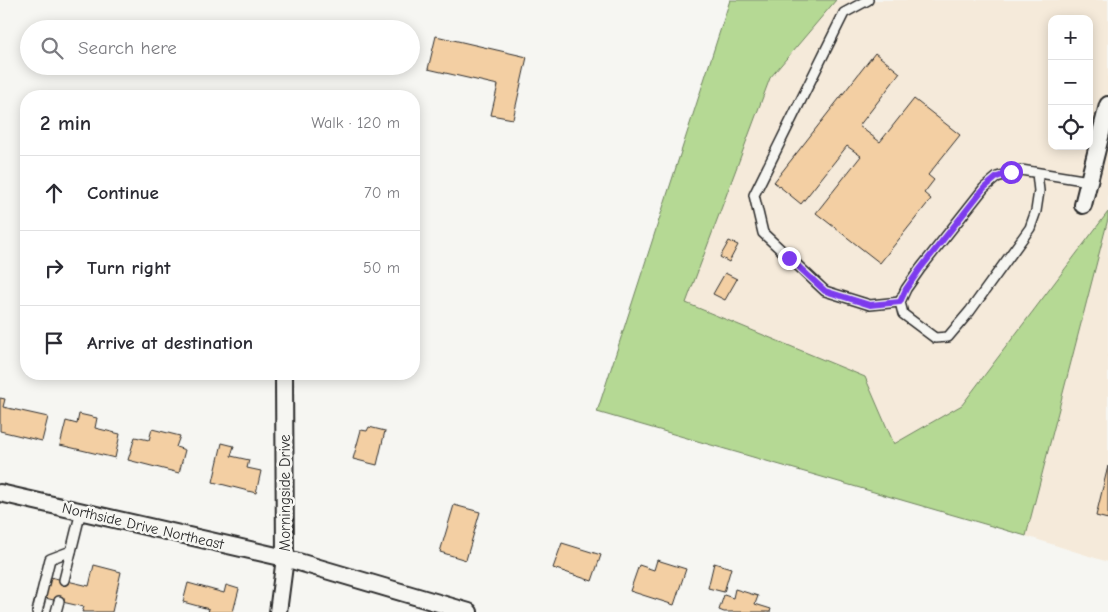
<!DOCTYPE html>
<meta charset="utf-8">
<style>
:root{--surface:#fff;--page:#f2f2f3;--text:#2b2b33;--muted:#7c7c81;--line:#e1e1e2}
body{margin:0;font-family:"Comic Neue",sans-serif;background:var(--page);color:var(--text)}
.controls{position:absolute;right:15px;top:15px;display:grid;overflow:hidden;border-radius:10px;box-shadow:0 2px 12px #0003}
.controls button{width:45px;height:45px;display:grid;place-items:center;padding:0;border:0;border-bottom:1px solid var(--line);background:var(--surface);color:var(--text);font:25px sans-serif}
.stop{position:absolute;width:15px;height:15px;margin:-11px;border:4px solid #7c3aed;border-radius:50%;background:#fff}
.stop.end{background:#7c3aed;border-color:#fff;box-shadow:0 1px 5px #0008}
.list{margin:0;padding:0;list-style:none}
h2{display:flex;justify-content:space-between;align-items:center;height:65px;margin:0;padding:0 20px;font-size:21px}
h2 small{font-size:16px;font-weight:400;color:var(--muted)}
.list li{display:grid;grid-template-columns:32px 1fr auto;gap:15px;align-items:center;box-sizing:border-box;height:75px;padding:0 20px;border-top:1px solid var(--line)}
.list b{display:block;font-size:19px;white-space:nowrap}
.list em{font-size:16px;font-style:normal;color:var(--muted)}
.icon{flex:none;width:28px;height:28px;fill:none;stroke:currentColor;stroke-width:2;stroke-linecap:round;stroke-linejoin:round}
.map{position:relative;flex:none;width:1108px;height:612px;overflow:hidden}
.search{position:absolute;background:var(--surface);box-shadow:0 2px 12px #0003;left:20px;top:20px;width:400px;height:55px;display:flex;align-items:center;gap:12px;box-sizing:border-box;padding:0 18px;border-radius:28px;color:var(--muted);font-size:19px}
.panel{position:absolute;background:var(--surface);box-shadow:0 2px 12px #0003;left:20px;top:90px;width:400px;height:290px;border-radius:20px}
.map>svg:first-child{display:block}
</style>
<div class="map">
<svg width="1108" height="612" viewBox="0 0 1108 612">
<rect width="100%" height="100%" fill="#f6f6f2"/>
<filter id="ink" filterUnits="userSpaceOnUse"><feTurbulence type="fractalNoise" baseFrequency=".02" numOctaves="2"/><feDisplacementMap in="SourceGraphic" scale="10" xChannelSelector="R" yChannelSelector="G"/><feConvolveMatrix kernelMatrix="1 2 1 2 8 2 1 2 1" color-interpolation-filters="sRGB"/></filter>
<g filter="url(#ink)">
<!-- built -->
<g fill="#f5eada" fill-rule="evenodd">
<path d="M836,0H1108V212L962,405L894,444L865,377L685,303L770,78ZM1052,19H1089V146H1052Z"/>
<polygon points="1108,219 1108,562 1026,536"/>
</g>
<!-- green -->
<polygon fill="#b5d994" stroke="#708260" points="730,0 836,0 770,78 686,303 865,377 894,444 962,405 1108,212 1108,219 1026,536 597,412"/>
<!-- building -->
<g fill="#f3cfa3" stroke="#2b2b2b">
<polygon points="436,36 527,57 513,119 491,115 498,85 428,69"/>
<polygon points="875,53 900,73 859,126 880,142 914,99 960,135 928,175 934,180 924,193 931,199 880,263 816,213 861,156 847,146 801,204 774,182"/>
<polygon points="729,241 738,245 729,262 720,257"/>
<polygon points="725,273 737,279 725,300 713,294"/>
<polygon points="0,398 5,399 3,407 48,417 42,441 0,431"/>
<polygon points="79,414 97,418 95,428 120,434 115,458 60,445 66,421 77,424"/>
<polygon points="369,427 385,431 377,465 353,459 361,430 367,431"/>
<polygon points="152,429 180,436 176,447 185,450 179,473 128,460 135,437 149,440"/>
<polygon points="222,443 234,446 231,456 249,460 247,468 261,471 256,493 213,482"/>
<polygon points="1108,466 1108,519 1096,516"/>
<polygon points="454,505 480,512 466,560 440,552"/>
<polygon points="562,543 601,555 592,581 553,568"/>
<polygon points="657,560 686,569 674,605 630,591 639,565 654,570"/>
<polygon points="714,563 731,568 724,592 708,588"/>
<polygon points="94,565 121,572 112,612 82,612 84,607 45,598 50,577 89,586"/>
<polygon points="188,583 224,593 226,585 239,589 233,612 208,612 209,609 183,602"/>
<polygon points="735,589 758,596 755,604 771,609 770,612 724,612 719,610 724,595 733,598"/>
</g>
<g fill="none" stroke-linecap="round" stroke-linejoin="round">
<!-- lane casing -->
<g stroke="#2b2b2b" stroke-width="12">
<g id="lane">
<polyline points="868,0 844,13 754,195 763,233 825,291 870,305 900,302"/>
<polyline points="1037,173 1039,191 1036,211 1030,228 970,311 948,337 935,338 903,314 900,302 906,289 920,269 984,188 997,177 1021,170 1089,181"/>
<polyline points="64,580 81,511"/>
<polyline points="37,612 50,559 71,551"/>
<polyline points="56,612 59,601"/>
</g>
</g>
<!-- street casing -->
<g stroke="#2b2b2b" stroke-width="20">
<g id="street">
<polyline points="1083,205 1108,105"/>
<polyline points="0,493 285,558 469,612"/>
<polyline points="278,612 285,558 284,374"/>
</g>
</g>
<!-- lane -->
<use href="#lane" stroke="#f6f6f2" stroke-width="9"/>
<!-- street -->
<use href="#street" stroke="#f6f6f2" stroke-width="16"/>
</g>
</g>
<g fill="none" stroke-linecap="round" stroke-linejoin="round" filter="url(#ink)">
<!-- route -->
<polyline stroke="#7c3aed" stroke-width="6" points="789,258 825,291 870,305 900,302 906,289 920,269 984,188 997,177 1011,172"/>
</g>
<g text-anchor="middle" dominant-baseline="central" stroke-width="5" stroke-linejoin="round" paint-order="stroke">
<!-- street labels -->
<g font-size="15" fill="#2b2b2b" stroke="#f6f6f2">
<text transform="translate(285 493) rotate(-90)">Morningside Drive</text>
<text transform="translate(143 526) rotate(13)">Northside Drive Northeast</text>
</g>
</g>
</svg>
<div class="controls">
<button>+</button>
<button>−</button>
<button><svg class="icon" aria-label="locate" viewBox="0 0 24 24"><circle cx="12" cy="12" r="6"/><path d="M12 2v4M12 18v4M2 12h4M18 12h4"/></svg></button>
</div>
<div class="stop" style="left:1011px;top:172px"></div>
<div class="stop end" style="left:789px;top:258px"></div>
<div class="search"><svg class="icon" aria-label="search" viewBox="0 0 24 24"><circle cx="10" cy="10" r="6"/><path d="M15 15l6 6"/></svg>Search here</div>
<section class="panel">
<h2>2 min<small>Walk · 120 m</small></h2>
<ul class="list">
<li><svg class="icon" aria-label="ahead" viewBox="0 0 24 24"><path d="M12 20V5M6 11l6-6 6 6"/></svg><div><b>Continue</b></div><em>70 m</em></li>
<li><svg class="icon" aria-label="right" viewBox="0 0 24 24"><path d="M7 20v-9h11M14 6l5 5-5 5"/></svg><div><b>Turn right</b></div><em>50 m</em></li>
<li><svg class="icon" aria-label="arrive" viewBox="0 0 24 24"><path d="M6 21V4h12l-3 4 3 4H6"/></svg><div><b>Arrive at destination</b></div></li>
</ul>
</section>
</div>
